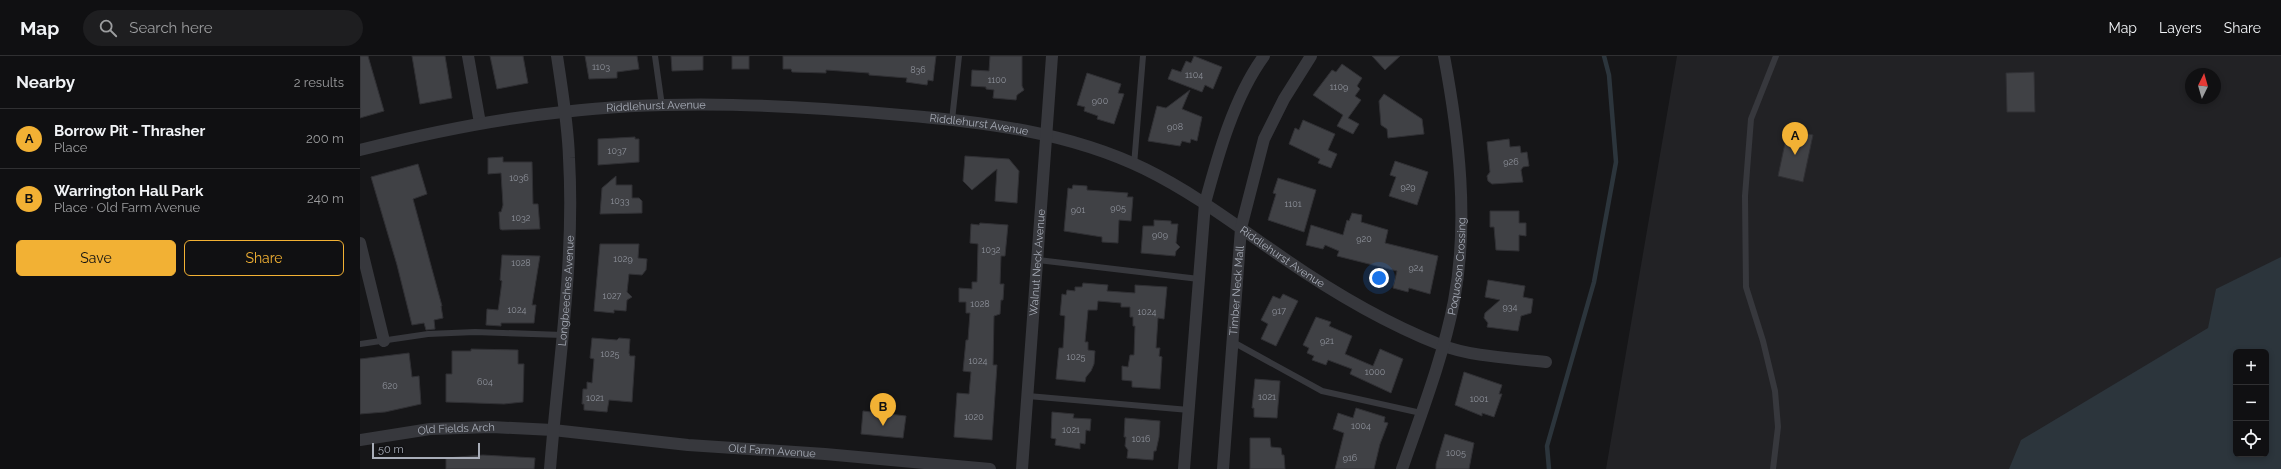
<!DOCTYPE html>
<meta charset="utf-8">
<style>
:root{--surface:#101012;--page:#1e1e20;--text:#f1f3f6;--muted:#9c9d9f;--line:#303032;--accent:#f2b134}
body{margin:0;font-family:Raleway,sans-serif;background:var(--page);color:var(--text)}
.controls{position:absolute;right:12px;bottom:12px;display:grid;overflow:hidden;border-radius:6px;box-shadow:0 2px 6px #0003}
.controls button{width:36px;height:36px;display:grid;place-items:center;padding:0;border:0;border-bottom:1px solid var(--line);background:var(--surface);color:var(--text);font:20px sans-serif}
.compass{position:absolute;left:1825px;top:12px;width:36px;height:36px;border-radius:50%;background:var(--surface);box-shadow:0 2px 6px #0003;rotate:5deg}
.scale{position:absolute;left:12px;bottom:10px;width:108px;box-sizing:border-box;padding-left:4px;border:2px solid #a8adb8;border-top:0;font-size:11px;line-height:14px;white-space:nowrap;color:#a8adb8;-webkit-text-stroke:3px #111113;paint-order:stroke}
.you{position:absolute;left:1019px;top:222px;width:14px;height:14px;margin:-10px;border:3px solid #fff;border-radius:50%;background:#1a73e8;box-shadow:0 0 0 6px #1a73e833}
.badge{display:grid;place-items:center;width:26px;height:26px;border-radius:50%;background:var(--accent);color:#111;font-size:13px;font-weight:700}
.pin{position:absolute;translate:-50% -33px;filter:drop-shadow(0 1px 2px #0008)}
.pin::after{content:'';position:absolute;top:21px;width:14px;height:12px;background:inherit;clip-path:polygon(0 0,100% 0,50% 100%)}
.list{margin:0;padding:0;list-style:none}
h2{display:flex;justify-content:space-between;align-items:center;height:52px;margin:0;padding:0 16px;font-size:17px}
h2 small{font-size:13px;font-weight:400;color:var(--muted)}
.list li{display:grid;grid-template-columns:26px 1fr auto;gap:12px;align-items:center;box-sizing:border-box;height:60px;padding:0 16px;border-top:1px solid var(--line)}
.list b{display:block;font-size:15px;white-space:nowrap}
.list p{margin:0;font-size:13px;white-space:nowrap;color:var(--muted)}
.list em{font-size:13px;font-style:normal;color:var(--muted)}
.actions{display:flex;gap:8px;padding:12px 16px}
.actions a{flex:1;padding:9px 0;border:1px solid var(--accent);border-radius:6px;text-align:center;font-size:14px;color:var(--accent)}
.actions .main{background:var(--accent);color:#111}
.icon{flex:none;width:22px;height:22px;fill:none;stroke:currentColor;stroke-width:2;stroke-linecap:round;stroke-linejoin:round}
.map{position:relative;flex:none;width:1921px;height:413px;overflow:hidden}
header{display:flex;align-items:center;gap:24px;box-sizing:border-box;height:56px;padding:0 20px;background:var(--surface);border-bottom:1px solid var(--line)}
header strong{font-size:19px}
nav{display:flex;gap:22px;margin-inline-start:auto;font-size:14px}
.search{width:280px;height:36px;background:var(--page);display:flex;align-items:center;gap:10px;box-sizing:border-box;padding:0 14px;border-radius:22px;color:var(--muted);font-size:15px}
main{display:flex}
aside{flex:1;background:var(--surface)}
.map>svg:first-child{display:block}
</style>
<header>
<strong>Map</strong>
<div class="search"><svg class="icon" aria-label="search" viewBox="0 0 24 24"><circle cx="10" cy="10" r="6"/><path d="M15 15l6 6"/></svg>Search here</div>
<nav><a>Map</a><a>Layers</a><a>Share</a></nav>
</header>
<main>
<aside>
<h2>Nearby<small>2 results</small></h2>
<ul class="list">
<li><span class="badge">A</span><div><b>Borrow Pit - Thrasher</b><p>Place</p></div><em>200 m</em></li>
<li><span class="badge">B</span><div><b>Warrington Hall Park</b><p>Place · Old Farm Avenue</p></div><em>240 m</em></li>
</ul>
<div class="actions"><a class="main">Save</a><a>Share</a></div>
</aside>
<div class="map">
<svg width="1921" height="413" viewBox="0 0 1921 413">
<rect width="100%" height="100%" fill="#161618"/>
<!-- built -->
<path fill="#222225" fill-rule="evenodd" d="M1317,0H1921V413H1246ZM1831,18H1855V42H1831ZM1876,296H1906V398H1876Z"/>
<!-- water -->
<path fill="#2c353c" fill-rule="evenodd" d="M1921,201V413H1649L1661,384L1848,272L1856,233ZM1876,296H1906V398H1876Z"/>
<g fill="none" stroke-linecap="round" stroke-linejoin="round">
<!-- stream -->
<polyline stroke="#2c353c" stroke-width="4.5" points="1189,413 1187,390 1234,226 1256,106 1249,19 1244,0"/>
</g>
<!-- building -->
<g fill="#404145" stroke="#303034">
<polygon points="0,0 8,0 24,55 0,62"/>
<polygon points="52,0 85,0 92,42 60,48"/>
<polygon points="130,0 163,0 168,27 137,33"/>
<polygon points="225,0 277,0 279,13 257,16 257,22 229,23"/>
<polygon points="311,0 343,0 343,14 312,15"/>
<rect x="372" y="0" width="17" height="13"/>
<polygon points="423,0 576,0 573,25 568,24 567,29 546,26 547,22 509,19 509,17 466,14 466,17 432,16 431,13 423,13"/>
<polygon points="630,0 662,0 662,30 664,34 657,39 656,44 633,42 634,34 626,33 626,31 611,30 612,14 629,15"/>
<polygon points="834,0 862,11 853,33 845,29 842,36 808,23 812,13 821,16 826,5 831,7"/>
<polygon points="1012,0 1040,0 1025,14"/>
<polygon points="982,8 1002,22 997,30 1000,33 995,40 1001,44 988,62 999,68 993,78 977,70 983,59 953,39 972,14 976,16"/>
<polygon points="1674,16 1675,56 1647,56 1646,17"/>
<polygon points="727,17 761,28 758,37 764,38 754,68 737,63 738,60 724,55 725,51 717,49"/>
<polygon points="830,34 822,53 842,61 837,85 831,83 830,87 822,85 820,90 788,85 797,50 806,52"/>
<polygon points="1024,38 1062,63 1064,78 1028,82 1027,73 1021,69 1019,45"/>
<polygon points="943,64 975,78 968,94 977,98 971,112 958,107 960,103 929,88 935,72 939,74"/>
<polygon points="1428,73 1453,79 1443,126 1418,120"/>
<polygon points="275,81 275,83 279,83 279,106 238,109 238,83"/>
<polygon points="1149,83 1150,91 1160,90 1161,97 1167,96 1169,110 1163,111 1161,114 1163,126 1132,128 1128,125 1127,120 1130,116 1127,86"/>
<polygon points="605,100 649,103 659,115 657,147 635,145 637,113 612,134 603,125"/>
<polygon points="143,101 143,106 172,106 173,148 178,148 180,173 142,174 140,173 139,156 141,156 143,149 141,117 128,118 128,102"/>
<polygon points="1035,105 1068,116 1057,149 1029,140 1036,121 1030,119"/>
<polygon points="58,108 67,138 53,143 82,250 81,250 83,262 74,264 75,273 66,274 64,267 52,269 37,209 11,121"/>
<polygon points="256,120 256,129 272,129 272,142 279,142 282,145 282,157 240,158 242,132"/>
<polygon points="918,122 956,134 944,176 908,164 916,138 913,137"/>
<polygon points="713,129 727,130 727,134 768,137 767,141 773,141 771,165 759,164 758,187 742,186 742,181 704,175 708,132 712,133"/>
<polygon points="1130,155 1159,155 1159,167 1166,167 1166,180 1159,179 1159,195 1136,194 1134,171 1130,171"/>
<polygon points="992,157 1002,159 1001,166 1028,174 1025,187 1078,200 1070,238 1049,232 1048,236 1033,232 1037,215 977,200 979,195 965,189 963,193 946,189 951,169 983,179 987,164 989,165"/>
<polygon points="794,164 811,165 811,168 818,168 816,187 820,191 816,195 815,200 781,197 783,170 794,170"/>
<polygon points="620,167 648,169 645,200 641,200 640,228 644,228 643,244 641,244 640,258 634,260 633,309 637,309 632,384 594,381 597,337 609,338 611,316 603,315 606,284 608,284 610,257 606,257 606,246 599,246 599,232 612,233 612,226 617,226 618,188 610,187 611,168 619,169"/>
<polygon points="240,188 279,188 278,202 287,203 286,214 282,219 269,218 267,236 272,241 267,244 266,255 254,254 254,257 234,255"/>
<polygon points="142,199 180,200 172,249 176,249 174,267 141,267 141,270 126,269 127,253 138,254 139,248 142,225 140,224"/>
<polygon points="1128,224 1165,230 1163,241 1173,243 1171,257 1161,260 1158,275 1127,271 1128,267 1124,262 1125,257 1140,244 1125,241"/>
<polygon points="723,227 748,229 747,235 775,237 775,229 807,231 804,263 798,262 796,292 800,292 799,300 802,301 800,333 772,331 772,325 762,324 762,310 768,311 770,299 774,299 775,270 773,270 773,261 770,261 770,251 761,251 761,247 738,245 737,254 728,254 725,286 728,286 728,294 735,295 734,308 731,315 726,321 725,326 696,323 699,292 703,292 705,260 700,259 702,238 706,239 707,234 715,235 715,231 722,231"/>
<polygon points="923,238 938,245 916,290 901,283 908,268 901,264 913,240 920,243"/>
<polygon points="956,261 971,266 969,270 992,280 985,298 1013,310 1020,293 1043,303 1031,337 990,318 992,313 968,304 966,309 952,304 954,300 947,297 949,292 943,289"/>
<polygon points="232,282 257,284 259,282 270,283 269,297 270,300 275,300 272,346 249,344 247,356 224,354 224,348 222,348 223,333 227,333 227,326 232,327 234,303 230,302"/>
<polygon points="111,293 158,294 158,308 164,308 163,346 144,348 86,346 86,318 92,318 92,295 111,295"/>
<polygon points="49,297 52,321 59,320 61,348 25,356 0,358 0,303"/>
<polygon points="1104,316 1142,329 1139,338 1142,338 1134,361 1122,357 1122,360 1095,349"/>
<polygon points="895,323 920,325 917,362 894,361 894,352 892,352"/>
<polygon points="996,352 1025,361 1024,366 1028,367 1020,388 1014,413 975,413 984,377 973,373 978,357 993,362"/>
<polygon points="503,355 546,360 543,382 501,378"/>
<polygon points="692,356 714,358 713,362 731,363 730,375 726,374 725,388 720,387 720,393 695,389 696,383 691,382"/>
<polygon points="765,362 800,365 799,381 796,395 794,395 793,404 767,402 768,394 765,390 766,381 764,381"/>
<polygon points="1085,378 1114,387 1109,413 1076,413 1076,408"/>
<polygon points="890,382 910,382 911,391 921,392 922,399 924,399 925,413 890,413"/>
<polygon points="123,399 175,402 174,413 86,413 86,402"/>
</g>
<g fill="none" stroke-linecap="round" stroke-linejoin="round">
<!-- lane -->
<g stroke="#37383d" stroke-width="6">
<polyline points="295,0 302,50"/>
<polyline points="592,64 599,0"/>
<polyline points="774,109 783,0"/>
<polyline points="678,204 839,223"/>
<polyline points="873,286 962,335 1061,357"/>
<polyline points="0,288 68,278 115,276 203,279"/>
<polyline points="668,340 829,354"/>
<polyline points="1413,413 1418,371 1415,335 1403,285 1386,231 1385,140 1391,63 1416,0"/>
</g>
<!-- street -->
<g stroke="#37383d" stroke-width="12">
<polyline points="108,0 120,67"/>
<path id="s1" d="M0,94C67,77 134,63 203,56C313,43 432,49 541,59C624,66 709,76 785,113C834,137 877,170 922,201C971,235 1025,267 1081,289C1112,301 1153,302 1186,306"/>
<polyline points="0,187 24,285"/>
<path id="s2" d="M0,384L70,373L132,371L193,374L328,389L465,398L630,413"/>
<path id="s3" d="M190,413C198,310 215,206 209,102C208,68 202,34 197,0"/>
<path id="s4" d="M662,413L692,0"/>
<path d="M824,413L845,147C858,99 874,41 904,0"/>
<path id="s5" d="M863,413L881,172L904,83L924,43L951,0"/>
<path id="s6" d="M1042,413C1061,358 1083,302 1094,245C1109,165 1099,79 1084,0"/>
</g>
</g>
<g text-anchor="middle" dominant-baseline="central" stroke-width="3.5" stroke-linejoin="round" paint-order="stroke">
<!-- number labels -->
<g font-size="9" fill="#8e929b">
<text x="241" y="11">1103</text>
<text x="558" y="14">836</text>
<text x="834" y="19">1104</text>
<text x="637" y="24">1100</text>
<text x="979" y="31">1109</text>
<text x="740" y="45">900</text>
<text x="815" y="71">908</text>
<text x="257" y="95">1037</text>
<text x="1151" y="106">926</text>
<text x="159" y="122">1036</text>
<text x="1048" y="131">929</text>
<text x="260" y="145">1033</text>
<text x="933" y="148">1101</text>
<text x="758" y="152">905</text>
<text x="718" y="154">901</text>
<text x="161" y="162">1032</text>
<text x="800" y="179">909</text>
<text x="1004" y="183">920</text>
<text x="631" y="194">1032</text>
<text x="263" y="203">1029</text>
<text x="161" y="207">1028</text>
<text x="1056" y="212">924</text>
<text x="252" y="240">1027</text>
<text x="620" y="248">1028</text>
<text x="1150" y="251">934</text>
<text x="157" y="254">1024</text>
<text x="919" y="255">917</text>
<text x="787" y="256">1024</text>
<text x="967" y="285">921</text>
<text x="250" y="298">1025</text>
<text x="716" y="301">1025</text>
<text x="618" y="305">1024</text>
<text x="1015" y="316">1000</text>
<text x="125" y="326">604</text>
<text x="30" y="330">620</text>
<text x="907" y="341">1021</text>
<text x="235" y="342">1021</text>
<text x="1119" y="343">1001</text>
<text x="614" y="361">1020</text>
<text x="1001" y="370">1004</text>
<text x="711" y="374">1021</text>
<text x="781" y="383">1016</text>
<text x="1096" y="397">1005</text>
<text x="990" y="402">916</text>
</g>
<!-- street labels -->
<g font-size="11" fill="#a8adb8" stroke="#111113">
<text stroke="none"><textPath href="#s1" startOffset="300">Riddlehurst Avenue</textPath></text>
<text stroke="none"><textPath href="#s1" startOffset="624">Riddlehurst Avenue</textPath></text>
<text stroke="none"><textPath href="#s1" startOffset="960">Riddlehurst Avenue</textPath></text>
<text stroke="none"><textPath href="#s4" startOffset="207">Walnut Neck Avenue</textPath></text>
<text stroke="none"><textPath href="#s6" startOffset="211">Poquoson Crossing</textPath></text>
<text stroke="none"><textPath href="#s3" startOffset="179">Longbeeches Avenue</textPath></text>
<text stroke="none"><textPath href="#s5" startOffset="179">Timber Neck Mall</textPath></text>
<text stroke="none"><textPath href="#s2" startOffset="97">Old Fields Arch</textPath></text>
<text stroke="none"><textPath href="#s2" startOffset="414">Old Farm Avenue</textPath></text>
</g>
</g>
</svg>
<div class="controls">
<button>+</button>
<button>−</button>
<button><svg class="icon" aria-label="locate" viewBox="0 0 24 24"><circle cx="12" cy="12" r="6"/><path d="M12 2v4M12 18v4M2 12h4M18 12h4"/></svg></button>
</div>
<svg class="compass" viewBox="-18 -18 36 36"><path d="M0-13l5 13h-10z" fill="#e53935"/><path d="M0 13l5-13h-10z" fill="#9c9d9f"/></svg>
<div class="scale">50 m</div>
<div class="you"></div>
<div class="pin badge" style="left:1435px;top:99px">A</div>
<div class="pin badge" style="left:523px;top:370px">B</div>
</div>
</main>
